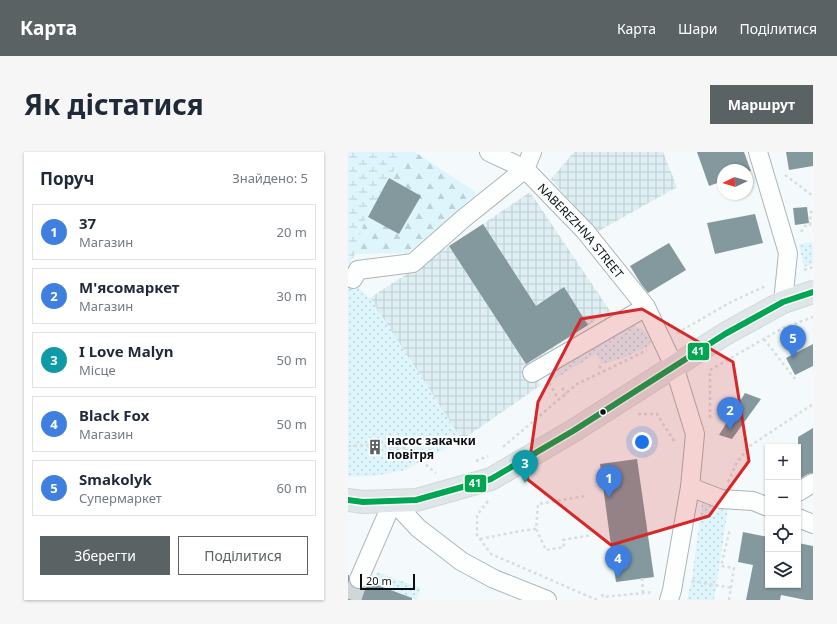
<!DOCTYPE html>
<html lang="uk">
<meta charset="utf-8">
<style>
:root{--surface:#fff;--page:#f6f6f7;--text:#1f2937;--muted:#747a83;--line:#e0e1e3;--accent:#5b6264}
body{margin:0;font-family:"Noto Sans",sans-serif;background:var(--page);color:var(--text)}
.controls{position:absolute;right:12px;bottom:12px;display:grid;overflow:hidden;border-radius:0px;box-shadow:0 1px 3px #0004}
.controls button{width:36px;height:36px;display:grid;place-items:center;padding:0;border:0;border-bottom:1px solid var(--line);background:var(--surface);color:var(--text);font:20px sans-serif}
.compass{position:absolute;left:369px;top:12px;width:36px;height:36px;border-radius:50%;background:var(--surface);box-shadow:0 1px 3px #0004;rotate:266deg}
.scale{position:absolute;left:12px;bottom:10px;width:55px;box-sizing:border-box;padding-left:4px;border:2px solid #081013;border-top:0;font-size:11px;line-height:14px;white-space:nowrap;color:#081013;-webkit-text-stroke:3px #fff;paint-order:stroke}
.you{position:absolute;left:294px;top:290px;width:14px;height:14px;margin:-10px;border:3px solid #fff;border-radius:50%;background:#1a73e8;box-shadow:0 0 0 6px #1a73e833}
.badge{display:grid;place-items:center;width:26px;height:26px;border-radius:50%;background:var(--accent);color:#fff;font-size:13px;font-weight:700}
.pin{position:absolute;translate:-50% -33px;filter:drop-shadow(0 1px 2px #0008)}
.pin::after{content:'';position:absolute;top:21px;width:14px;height:12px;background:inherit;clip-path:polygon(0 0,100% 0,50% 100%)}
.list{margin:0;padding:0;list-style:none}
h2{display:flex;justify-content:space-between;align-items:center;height:52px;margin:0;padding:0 16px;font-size:17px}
h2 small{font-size:13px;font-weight:400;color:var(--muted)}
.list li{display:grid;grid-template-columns:26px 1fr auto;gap:12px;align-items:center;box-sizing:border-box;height:56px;margin:0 8px 8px;padding:0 8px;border:1px solid var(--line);border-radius:0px}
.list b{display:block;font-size:15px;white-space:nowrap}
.list p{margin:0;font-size:13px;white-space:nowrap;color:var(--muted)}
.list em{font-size:13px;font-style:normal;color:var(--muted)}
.actions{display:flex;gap:8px;padding:12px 16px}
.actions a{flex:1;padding:9px 0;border:1px solid var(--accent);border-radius:0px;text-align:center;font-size:14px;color:var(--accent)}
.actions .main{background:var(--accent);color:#fff}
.icon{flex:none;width:22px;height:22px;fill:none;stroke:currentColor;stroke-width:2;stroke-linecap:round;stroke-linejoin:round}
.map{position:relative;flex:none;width:465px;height:448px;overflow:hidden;border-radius:0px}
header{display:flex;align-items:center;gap:24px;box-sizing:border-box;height:56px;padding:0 20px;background:var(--accent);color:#fff}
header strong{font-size:19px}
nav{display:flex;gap:22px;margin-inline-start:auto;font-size:14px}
.intro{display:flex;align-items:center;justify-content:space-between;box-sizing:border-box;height:96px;padding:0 24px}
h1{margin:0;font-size:28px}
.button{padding:10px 18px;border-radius:0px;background:var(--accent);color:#fff;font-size:14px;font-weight:700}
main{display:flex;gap:24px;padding:0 24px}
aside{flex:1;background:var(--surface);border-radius:0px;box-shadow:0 1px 3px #0004}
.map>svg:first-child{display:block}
</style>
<header>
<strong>Карта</strong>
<nav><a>Карта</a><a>Шари</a><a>Поділитися</a></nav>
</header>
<div class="intro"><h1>Як дістатися</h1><a class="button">Маршрут</a></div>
<main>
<aside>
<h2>Поруч<small>Знайдено: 5</small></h2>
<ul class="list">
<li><span class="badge" style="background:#3f7fe0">1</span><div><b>37</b><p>Магазин</p></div><em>20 m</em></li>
<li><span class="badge" style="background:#3f7fe0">2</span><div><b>М'ясомаркет</b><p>Магазин</p></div><em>30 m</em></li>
<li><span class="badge" style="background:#0f9aa8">3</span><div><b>I Love Malyn</b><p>Місце</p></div><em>50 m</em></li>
<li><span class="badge" style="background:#3f7fe0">4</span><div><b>Black Fox</b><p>Магазин</p></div><em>50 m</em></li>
<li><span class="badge" style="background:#3f7fe0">5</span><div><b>Smakolyk</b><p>Супермаркет</p></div><em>60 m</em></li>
</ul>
<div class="actions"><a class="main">Зберегти</a><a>Поділитися</a></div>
</aside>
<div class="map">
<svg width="465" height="448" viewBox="0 0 465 448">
<defs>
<pattern id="industrial-grid" width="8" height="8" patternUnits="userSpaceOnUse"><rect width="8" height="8" fill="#deeff4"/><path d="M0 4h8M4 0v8" fill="none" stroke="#bdccd0"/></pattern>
<pattern id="grass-dots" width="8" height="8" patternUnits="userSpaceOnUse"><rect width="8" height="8" fill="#def5fc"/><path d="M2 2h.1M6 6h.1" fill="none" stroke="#bdd1d7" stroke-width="1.8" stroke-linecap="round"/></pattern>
<pattern id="forest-firs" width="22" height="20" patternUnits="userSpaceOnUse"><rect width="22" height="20" fill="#def5fc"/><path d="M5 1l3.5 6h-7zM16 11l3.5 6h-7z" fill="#bdd1d7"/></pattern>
<pattern id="wetland-marsh" width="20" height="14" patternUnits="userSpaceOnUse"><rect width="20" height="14" fill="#def5fc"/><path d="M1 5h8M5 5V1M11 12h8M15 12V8" fill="none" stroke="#bdd1d7"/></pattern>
</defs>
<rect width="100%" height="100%" fill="#f4fafb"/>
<!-- industrial -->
<g fill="url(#industrial-grid)">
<polygon points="226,0 315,0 329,35 249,80 203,27"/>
<polygon points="182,40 262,159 179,213 193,233 114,288 22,146 135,72"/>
</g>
<!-- grass -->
<g fill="url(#grass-dots)">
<polygon points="465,90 465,112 456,115 451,92"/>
<polygon points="0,126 22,146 114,288 57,318 27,324 0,325"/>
<polygon points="282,173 295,177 304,187 301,194 278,205 254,212 248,202 203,229 200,223"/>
<polygon points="355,344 380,357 366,448 339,448 344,425"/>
<polygon points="29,420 73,436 68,448 25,432"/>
</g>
<!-- forest -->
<polygon fill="url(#forest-firs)" points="0,0 67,0 129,41 94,73 75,89 59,101 7,102 0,114"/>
<!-- wetland -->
<polygon fill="url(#wetland-marsh)" points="0,0 57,0 18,65 6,102 0,114"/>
<!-- building -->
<g fill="#84999e">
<polygon points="349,0 396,0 403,19 399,20 399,18 375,18 375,29 361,34"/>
<polygon points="438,0 465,0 465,14 441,18"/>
<polygon points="41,26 73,44 51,82 20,65"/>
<polygon points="459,55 461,71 447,73 445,56"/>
<polygon points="407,62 415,91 367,102 359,71"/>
<polygon points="135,72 188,154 216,135 240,173 178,212 101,94"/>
<polygon points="321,91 338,118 300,141 293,132 282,114"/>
<polygon points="465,192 465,214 447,223 438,206"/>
<polygon points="397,241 413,247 384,287 371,283"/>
<polygon points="465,276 465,321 460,322 450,328 450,285"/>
<polygon points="289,307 306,425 268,430 252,312"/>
<polygon points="395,380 420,385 420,433 450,433 450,391 465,394 465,448 458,448 433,443 432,448 398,448 405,413 390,410"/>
<polygon points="0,423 1,423 1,428 2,433 7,437 12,437 17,436 21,430 64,446 64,448 0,448"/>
</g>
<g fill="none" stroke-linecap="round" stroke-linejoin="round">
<!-- minor-tunnel -->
<polyline stroke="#d1d7d8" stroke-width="18" stroke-dasharray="18 9" stroke-linecap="butt" points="4,448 11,427"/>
<!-- minor casing -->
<g stroke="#aeb5b7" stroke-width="20">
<g id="minor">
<path id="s1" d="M141,0L177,17L237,79L298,155L326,214L347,282L342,335L324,438L321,448"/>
<polyline points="410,0 440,101 435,150"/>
<polyline points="5,127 10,118 65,111 116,66 177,17 184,0"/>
<polyline points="184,221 298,155"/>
<polyline points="342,335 373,347 405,349 420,355"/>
<polyline points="450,340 465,331"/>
<polyline points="450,366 465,372"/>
<polyline points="11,427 45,349 70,376 113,409 146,427 199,448"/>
</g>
</g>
<!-- major casing -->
<g stroke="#d3d7d8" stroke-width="24">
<polyline id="major" points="0,348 15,350 68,348 143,327 225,279 377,182 435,150 465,140"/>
</g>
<!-- path -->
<g stroke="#dbdddd" stroke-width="2.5" stroke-dasharray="3 3" stroke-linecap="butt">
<polyline points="437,23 465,44"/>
<polyline points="453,80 457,74 462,73 463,60 465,60"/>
<polyline points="456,118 465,115"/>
<polyline points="329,181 383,150 418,134"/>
<polyline points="416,187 447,227"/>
<polyline points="251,214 256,219"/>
<polyline points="201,231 211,248"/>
<polyline points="214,236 218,242"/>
<polyline points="290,262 309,262 326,289 326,292"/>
<polyline points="362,266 362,218 433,177 465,165"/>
<polyline points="0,294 26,293 58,296 88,321"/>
<polyline points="155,295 229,232 271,212 299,198"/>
<polyline points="128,309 140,304"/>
<polyline points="380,330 389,310 402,294 465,252"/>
<polyline points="140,349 129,363 129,383 143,402 249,448"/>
<polyline points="188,377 198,398 216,395 215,388 244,383"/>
<polyline points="132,387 172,379 188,377 190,352 237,344"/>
<polyline points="294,426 295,441"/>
<polyline points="344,429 383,436"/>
<polyline points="254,442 255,445 305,440"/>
<polyline points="381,448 386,416 373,414 382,377"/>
</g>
<!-- minor -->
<use href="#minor" stroke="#fdfefe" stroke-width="18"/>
<!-- major -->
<use href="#major" stroke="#dee6e8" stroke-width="22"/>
<!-- bus-1 casing -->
<g stroke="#fff" stroke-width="9">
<polyline id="bus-1" points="0,348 15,350 68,348 143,327 225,279 377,182 435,150 465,140"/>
</g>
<!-- bus-1 -->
<use href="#bus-1" stroke="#00a651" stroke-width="6"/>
</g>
<!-- marked area -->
<path fill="#d62828" fill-opacity="0.2" stroke="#d62828" stroke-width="3" stroke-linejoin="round" d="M294,157L385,210L401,309L361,364L263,393L179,327L190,250L233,167Z"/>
<!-- icons -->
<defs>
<g id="building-bare" transform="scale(1.2)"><path d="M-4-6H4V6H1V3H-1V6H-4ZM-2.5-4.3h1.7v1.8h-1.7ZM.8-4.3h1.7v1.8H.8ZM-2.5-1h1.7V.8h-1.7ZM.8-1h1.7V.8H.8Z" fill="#5b6264" stroke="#fff" stroke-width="2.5" paint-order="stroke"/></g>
</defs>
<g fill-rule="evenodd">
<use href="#building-bare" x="27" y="295"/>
</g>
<!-- markers -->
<circle fill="#081013" stroke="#fff" stroke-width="1.5" cx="255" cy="260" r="3.5"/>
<g text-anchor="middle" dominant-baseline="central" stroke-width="4" stroke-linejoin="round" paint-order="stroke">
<!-- street labels -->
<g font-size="12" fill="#081013" stroke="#fff">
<text stroke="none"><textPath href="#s1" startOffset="123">NABEREZHNA STREET</textPath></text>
</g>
<!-- poi labels -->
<g font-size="12" font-weight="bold" fill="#081013" stroke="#fff" text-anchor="start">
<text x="39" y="288">насос закачки<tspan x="39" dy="14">повітря</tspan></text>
</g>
</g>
<g stroke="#fff" stroke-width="1.5">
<rect x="339" y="190" width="23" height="19" rx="4" fill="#00a651"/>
<rect x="116" y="322" width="23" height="19" rx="4" fill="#00a651"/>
</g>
<g font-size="11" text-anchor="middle" font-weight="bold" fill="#fff">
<text x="350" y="203">41</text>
<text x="127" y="335">41</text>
</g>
</svg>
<div class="controls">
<button>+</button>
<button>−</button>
<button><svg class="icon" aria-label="locate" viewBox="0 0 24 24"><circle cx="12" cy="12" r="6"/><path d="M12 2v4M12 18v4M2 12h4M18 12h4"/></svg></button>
<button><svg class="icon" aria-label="layers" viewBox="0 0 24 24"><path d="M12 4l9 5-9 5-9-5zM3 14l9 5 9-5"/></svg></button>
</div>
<svg class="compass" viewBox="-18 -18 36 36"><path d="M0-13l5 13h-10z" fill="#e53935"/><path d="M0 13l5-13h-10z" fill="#747a83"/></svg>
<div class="scale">20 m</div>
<div class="you"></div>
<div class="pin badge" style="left:261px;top:346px;background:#3f7fe0">1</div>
<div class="pin badge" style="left:382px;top:278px;background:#3f7fe0">2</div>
<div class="pin badge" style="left:177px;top:331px;background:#0f9aa8">3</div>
<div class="pin badge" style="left:270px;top:426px;background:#3f7fe0">4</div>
<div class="pin badge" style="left:445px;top:206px;background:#3f7fe0">5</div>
</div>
</main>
